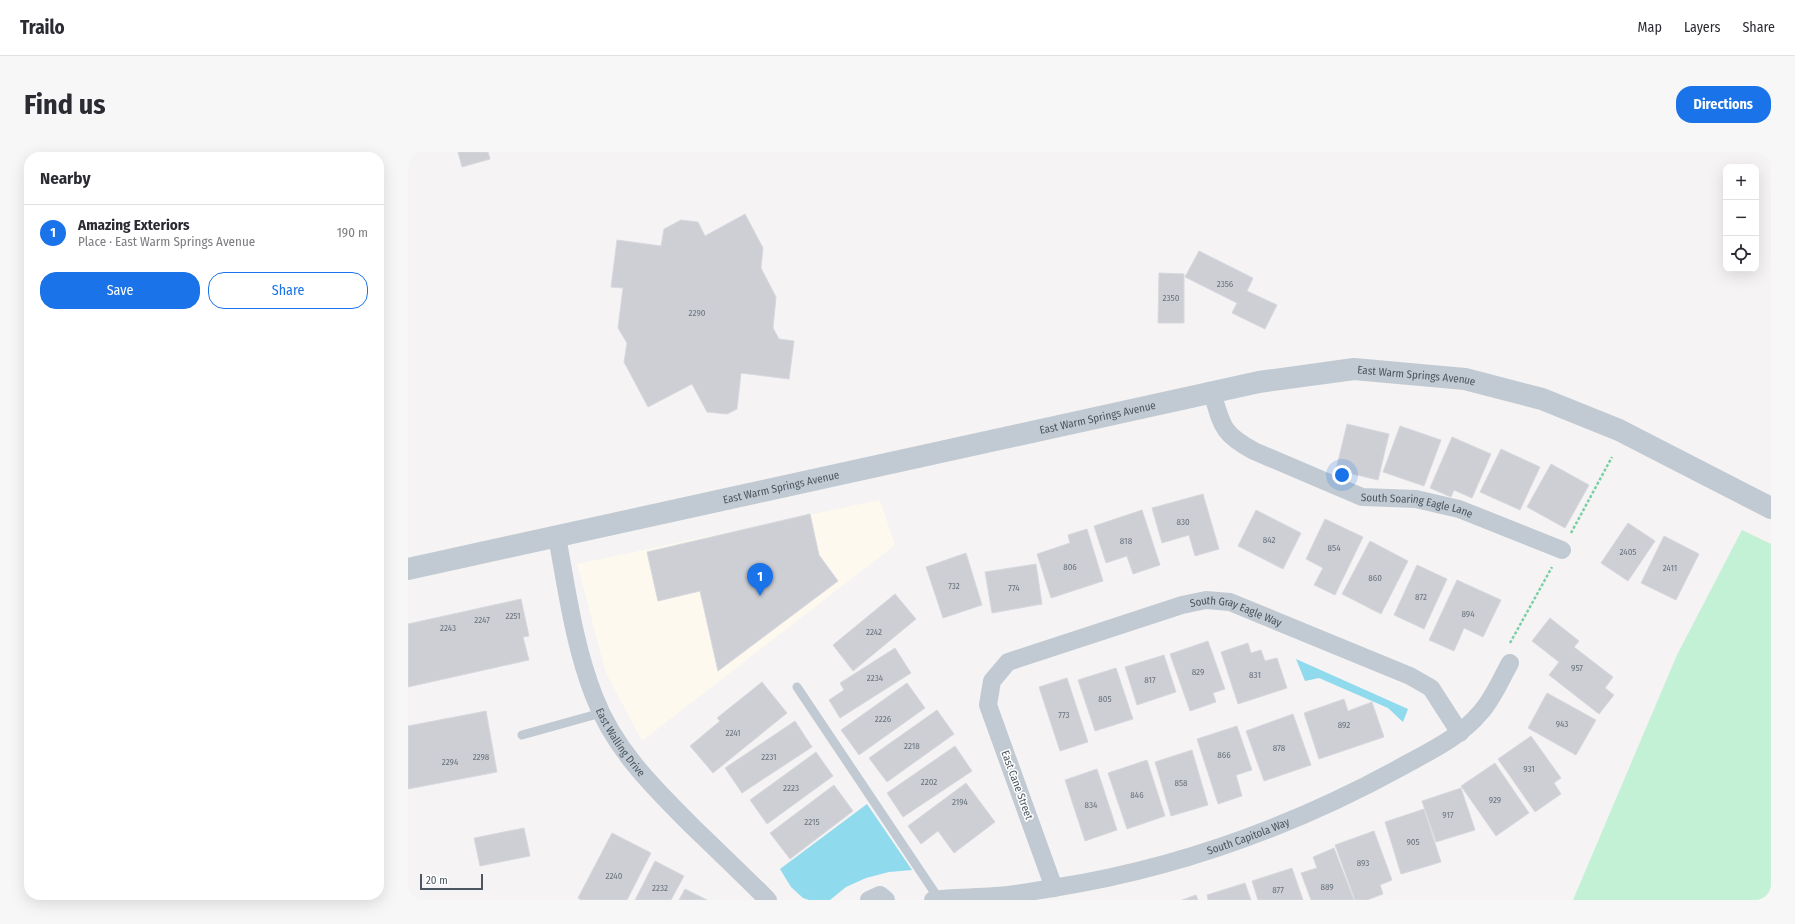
<!DOCTYPE html>
<meta charset="utf-8">
<style>
:root{--surface:#fff;--page:#f7f7f7;--text:#2b2b33;--muted:#7c7c81;--line:#e1e1e2;--accent:#1a73e8}
body{margin:0;font-family:"Fira Sans Condensed",sans-serif;background:var(--page);color:var(--text)}
.controls{position:absolute;right:12px;top:12px;display:grid;overflow:hidden;border-radius:8px;box-shadow:0 4px 16px #0002}
.controls button{width:36px;height:36px;display:grid;place-items:center;padding:0;border:0;border-bottom:1px solid var(--line);background:var(--surface);color:var(--text);font:20px sans-serif}
.scale{position:absolute;left:12px;bottom:10px;width:63px;box-sizing:border-box;padding-left:4px;border:2px solid #4a5661;border-top:0;font-size:11px;line-height:14px;white-space:nowrap;color:#4a5661;-webkit-text-stroke:3px #fff;paint-order:stroke}
.you{position:absolute;left:934px;top:323px;width:14px;height:14px;margin:-10px;border:3px solid #fff;border-radius:50%;background:#1a73e8;box-shadow:0 0 0 6px #1a73e833}
.badge{display:grid;place-items:center;width:26px;height:26px;border-radius:50%;background:var(--accent);color:#fff;font-size:13px;font-weight:700}
.pin{position:absolute;translate:-50% -33px;filter:drop-shadow(0 1px 2px #0008)}
.pin::after{content:'';position:absolute;top:21px;width:14px;height:12px;background:inherit;clip-path:polygon(0 0,100% 0,50% 100%)}
.list{margin:0;padding:0;list-style:none}
h2{display:flex;justify-content:space-between;align-items:center;height:52px;margin:0;padding:0 16px;font-size:17px}
h2 small{font-size:13px;font-weight:400;color:var(--muted)}
.list li{display:grid;grid-template-columns:26px 1fr auto;gap:12px;align-items:center;box-sizing:border-box;height:56px;padding:0 16px;border-top:1px solid var(--line)}
.list b{display:block;font-size:15px;white-space:nowrap}
.list p{margin:0;font-size:13px;white-space:nowrap;color:var(--muted)}
.list em{font-size:13px;font-style:normal;color:var(--muted)}
.actions{display:flex;gap:8px;padding:12px 16px}
.actions a{flex:1;padding:9px 0;border:1px solid var(--accent);border-radius:16px;text-align:center;font-size:14px;color:var(--accent)}
.actions .main{background:var(--accent);color:#fff}
.icon{flex:none;width:22px;height:22px;fill:none;stroke:currentColor;stroke-width:2;stroke-linecap:round;stroke-linejoin:round}
.map{position:relative;flex:none;width:1363px;height:748px;overflow:hidden;border-radius:16px}
header{display:flex;align-items:center;gap:24px;box-sizing:border-box;height:56px;padding:0 20px;background:var(--surface);border-bottom:1px solid var(--line)}
header strong{font-size:19px}
nav{display:flex;gap:22px;margin-inline-start:auto;font-size:14px}
.intro{display:flex;align-items:center;justify-content:space-between;box-sizing:border-box;height:96px;padding:0 24px}
h1{margin:0;font-size:28px}
.button{padding:10px 18px;border-radius:16px;background:var(--accent);color:#fff;font-size:14px;font-weight:700}
main{display:flex;gap:24px;padding:0 24px}
aside{flex:1;background:var(--surface);border-radius:16px;box-shadow:0 4px 16px #0002}
.map>svg:first-child{display:block}
</style>
<header>
<strong>Trailo</strong>
<nav><a>Map</a><a>Layers</a><a>Share</a></nav>
</header>
<div class="intro"><h1>Find us</h1><a class="button">Directions</a></div>
<main>
<aside>
<h2>Nearby<small></small></h2>
<ul class="list">
<li><span class="badge">1</span><div><b>Amazing Exteriors</b><p>Place · East Warm Springs Avenue</p></div><em>190 m</em></li>
</ul>
<div class="actions"><a class="main">Save</a><a>Share</a></div>
</aside>
<div class="map">
<svg width="1363" height="748" viewBox="0 0 1363 748">
<rect width="100%" height="100%" fill="#f5f3f3"/>
<!-- commercial -->
<polygon fill="#fdf9ef" points="472,348 487,393 234,589 198,521 169,412"/>
<!-- green -->
<polygon fill="#c3f1d5" points="1334,378 1363,392 1363,748 1165,748 1269,503"/>
<!-- water -->
<g fill="#90daee">
<polygon points="888,507 1000,557 995,570 980,556 911,526 897,529"/>
<polygon points="459,652 504,718 481,720 458,726 438,735 422,748 401,748 395,746 383,735 372,717"/>
</g>
<!-- building -->
<g fill="#cdcfd5" stroke="#d7d9de">
<polygon points="50,0 80,0 82,7 54,15"/>
<polygon points="337,62 355,96 353,116 368,145 365,176 371,187 386,189 381,227 333,221 329,257 319,262 299,260 284,232 240,255 216,210 219,191 210,176 215,136 203,135 209,88 253,94 256,77 273,68 290,70 297,84"/>
<polygon points="791,99 845,126 839,139 869,153 857,177 824,161 829,151 777,125"/>
<polygon points="751,121 776,122 776,171 750,171"/>
<polygon points="939,272 981,282 970,328 928,318"/>
<polygon points="992,274 1033,288 1016,334 975,320"/>
<polygon points="1044,285 1083,302 1064,346 1046,338 1043,345 1022,336"/>
<polygon points="1093,297 1132,315 1112,358 1072,340"/>
<polygon points="1143,312 1181,333 1157,376 1119,355"/>
<polygon points="795,342 811,397 787,404 781,383 754,391 744,356"/>
<polygon points="734,358 752,413 725,422 719,404 698,411 686,374"/>
<polygon points="848,358 893,381 875,417 830,394"/>
<polygon points="402,362 411,403 430,429 310,519 292,439 250,449 239,400"/>
<polygon points="917,367 955,385 927,443 906,433 915,416 898,407"/>
<polygon points="1220,371 1247,389 1220,429 1193,411"/>
<polygon points="679,377 695,429 643,446 629,402 662,391 660,383"/>
<polygon points="1256,384 1291,402 1268,448 1233,431"/>
<polygon points="962,389 1000,409 973,462 934,442"/>
<polygon points="558,401 574,453 535,466 518,415"/>
<polygon points="628,412 634,452 584,461 577,420"/>
<polygon points="1009,413 1039,427 1016,477 986,463"/>
<polygon points="1049,428 1093,448 1075,485 1056,476 1046,499 1021,488"/>
<polygon points="487,442 508,467 445,519 425,493"/>
<polygon points="113,447 121,484 115,485 121,508 0,535 0,472"/>
<polygon points="1142,466 1171,489 1166,495 1205,525 1197,536 1206,543 1191,562 1141,523 1151,510 1124,489"/>
<polygon points="800,489 817,537 805,541 808,550 782,559 762,502"/>
<polygon points="840,491 843,501 853,498 857,509 869,506 879,536 830,552 813,500"/>
<polygon points="487,496 503,521 432,566 421,548 436,538 432,531"/>
<polygon points="756,503 768,540 729,553 717,515"/>
<polygon points="708,516 725,567 687,579 670,528"/>
<polygon points="659,526 680,590 652,599 631,535"/>
<polygon points="354,530 379,561 305,621 282,594 312,569 309,566"/>
<polygon points="499,531 517,556 451,603 433,578"/>
<polygon points="1139,541 1188,568 1168,603 1120,576"/>
<polygon points="936,547 940,559 964,550 976,585 911,607 896,561"/>
<polygon points="529,558 546,582 479,630 461,606"/>
<polygon points="78,559 89,620 0,637 0,574"/>
<polygon points="885,562 903,613 856,629 838,579"/>
<polygon points="387,569 404,595 334,641 317,616"/>
<polygon points="829,574 844,618 828,623 834,644 810,652 789,587"/>
<polygon points="1123,584 1153,626 1146,631 1153,642 1127,660 1090,607"/>
<polygon points="547,594 564,619 495,665 479,641"/>
<polygon points="784,598 800,653 763,664 747,610"/>
<polygon points="408,600 425,624 359,672 342,648"/>
<polygon points="739,608 757,664 719,677 700,621"/>
<polygon points="1087,611 1121,661 1088,684 1053,634"/>
<polygon points="689,617 709,678 677,689 657,628"/>
<polygon points="558,631 587,670 546,701 530,679 513,692 500,674"/>
<polygon points="426,633 445,659 382,707 362,681"/>
<polygon points="1053,636 1067,678 1028,690 1014,649"/>
<polygon points="1016,657 1033,710 993,722 977,670"/>
<polygon points="116,676 122,704 72,714 66,686"/>
<polygon points="966,679 984,728 972,733 975,742 959,748 947,748 927,693"/>
<polygon points="204,681 243,701 219,748 173,748 170,746"/>
<polygon points="926,696 946,748 903,748 893,721 909,716 905,705"/>
<polygon points="247,709 276,724 263,748 227,748"/>
<polygon points="884,716 895,748 850,748 844,729"/>
<polygon points="837,731 843,748 800,748 799,743"/>
<polygon points="277,737 299,748 271,748"/>
<polygon points="788,743 790,748 774,748"/>
</g>
<g fill="none" stroke-linecap="round" stroke-linejoin="round">
<!-- path -->
<g stroke="#7ad0a6" stroke-width="2.5" stroke-dasharray="3 2" stroke-linecap="butt">
<polyline points="1163,381 1204,305"/>
<polyline points="1102,491 1144,415"/>
</g>
<!-- service -->
<g stroke="#c1cad2" stroke-width="9">
<polyline points="389,535 531,747"/>
<polyline points="114,583 193,561"/>
</g>
<!-- minor -->
<g stroke="#c1cad2" stroke-width="18">
<path id="s1" d="M804,240C814,274 814,282 846,299L954,345L1008,347L1051,357L1154,398"/>
<path id="s2" d="M149,385C159,438 166,493 186,544C206,597 245,635 284,674C309,698 335,723 360,748"/>
<path id="s3" d="M646,736L580,553L584,529L600,510L774,453L798,448L822,450L1002,524L1023,536L1052,581"/>
<polyline points="461,748 472,743 478,748"/>
<path id="s4" d="M525,748C545,745 566,746 587,744C606,743 626,739 645,736C767,717 886,674 995,614C1022,599 1052,585 1072,561C1085,547 1093,527 1102,511"/>
</g>
<!-- tertiary -->
<path stroke="#c1cad2" stroke-width="22" id="s5" d="M0,417L851,230L946,217L1057,227L1134,247L1211,278L1363,356"/>
</g>
<g text-anchor="middle" dominant-baseline="central" stroke-width="3" stroke-linejoin="round" paint-order="stroke">
<!-- number labels -->
<g font-size="9" fill="#6b747e">
<text x="817" y="132">2356</text>
<text x="763" y="146">2350</text>
<text x="289" y="161">2290</text>
<text x="775" y="370">830</text>
<text x="861" y="388">842</text>
<text x="718" y="389">818</text>
<text x="926" y="396">854</text>
<text x="1220" y="400">2405</text>
<text x="662" y="415">806</text>
<text x="1262" y="416">2411</text>
<text x="967" y="426">860</text>
<text x="546" y="434">732</text>
<text x="606" y="436">774</text>
<text x="1013" y="445">872</text>
<text x="1060" y="462">894</text>
<text x="105" y="464">2251</text>
<text x="74" y="468">2247</text>
<text x="40" y="476">2243</text>
<text x="466" y="480">2242</text>
<text x="1169" y="516">957</text>
<text x="790" y="520">829</text>
<text x="847" y="523">831</text>
<text x="467" y="526">2234</text>
<text x="742" y="528">817</text>
<text x="697" y="547">805</text>
<text x="656" y="563">773</text>
<text x="475" y="567">2226</text>
<text x="1154" y="572">943</text>
<text x="936" y="573">892</text>
<text x="325" y="581">2241</text>
<text x="504" y="594">2218</text>
<text x="871" y="596">878</text>
<text x="816" y="603">866</text>
<text x="73" y="605">2298</text>
<text x="361" y="605">2231</text>
<text x="42" y="610">2294</text>
<text x="1121" y="617">931</text>
<text x="521" y="630">2202</text>
<text x="773" y="631">858</text>
<text x="383" y="636">2223</text>
<text x="729" y="643">846</text>
<text x="1087" y="648">929</text>
<text x="552" y="650">2194</text>
<text x="683" y="653">834</text>
<text x="1040" y="663">917</text>
<text x="404" y="670">2215</text>
<text x="1005" y="690">905</text>
<text x="955" y="711">893</text>
<text x="206" y="724">2240</text>
<text x="919" y="735">889</text>
<text x="252" y="736">2232</text>
<text x="870" y="738">877</text>
</g>
<!-- street labels -->
<g font-size="11" fill="#4a5661" stroke="#fff">
<text stroke="none"><textPath href="#s5" startOffset="1030">East Warm Springs Avenue</textPath></text>
<text stroke="none"><textPath href="#s5" startOffset="706">East Warm Springs Avenue</textPath></text>
<text stroke="none"><textPath href="#s5" startOffset="382">East Warm Springs Avenue</textPath></text>
<text stroke="none"><textPath href="#s1" startOffset="249">South Soaring Eagle Lane</textPath></text>
<text stroke="none"><textPath href="#s3" startOffset="483">South Gray Eagle Way</textPath></text>
<text stroke="none"><textPath href="#s2" startOffset="217">East Walling Drive</textPath></text>
<text transform="translate(609 633) rotate(70)">East Cane Street</text>
<text stroke="none"><textPath href="#s4" startOffset="323">South Capitola Way</textPath></text>
</g>
</g>
</svg>
<div class="controls">
<button>+</button>
<button>−</button>
<button><svg class="icon" aria-label="locate" viewBox="0 0 24 24"><circle cx="12" cy="12" r="6"/><path d="M12 2v4M12 18v4M2 12h4M18 12h4"/></svg></button>
</div>
<div class="scale">20 m</div>
<div class="you"></div>
<div class="pin badge" style="left:352px;top:444px">1</div>
</div>
</main>
